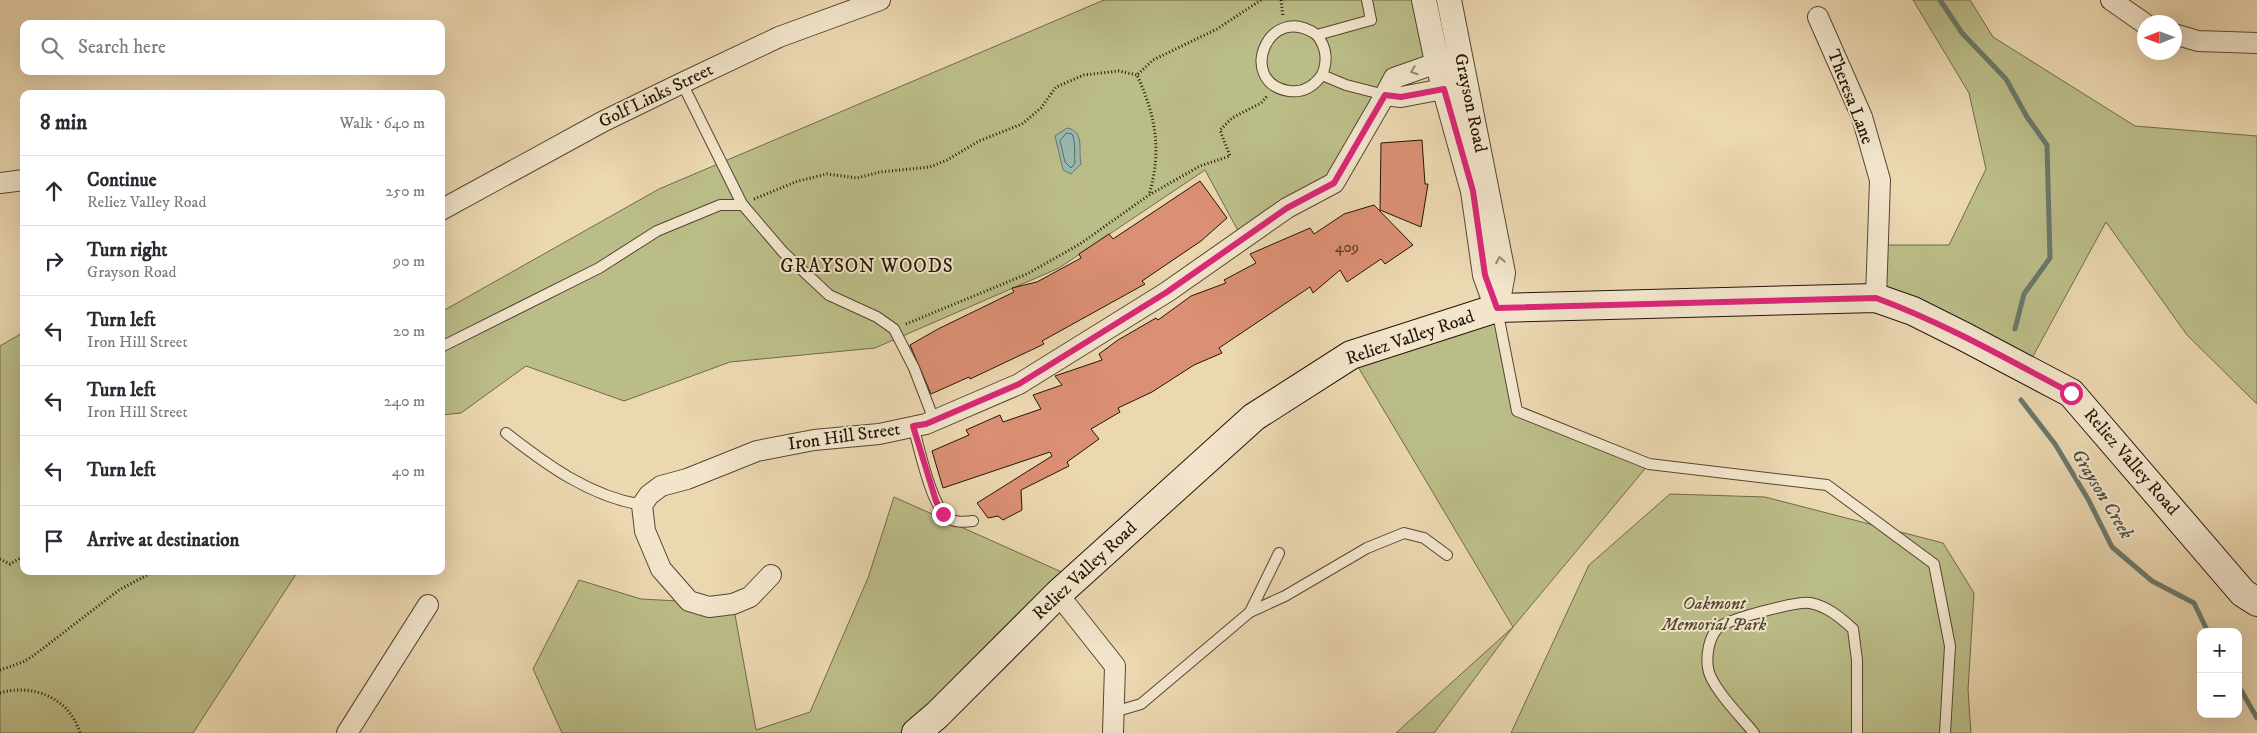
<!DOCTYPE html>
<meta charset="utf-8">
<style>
:root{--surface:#fff;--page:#f2f2f3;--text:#2b2b33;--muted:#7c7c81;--line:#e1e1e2}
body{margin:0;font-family:"IM FELL DW Pica",serif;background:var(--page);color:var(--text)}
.controls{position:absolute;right:15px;bottom:15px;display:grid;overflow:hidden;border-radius:10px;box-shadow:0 5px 20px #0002}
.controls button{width:45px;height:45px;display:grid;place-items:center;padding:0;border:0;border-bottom:1px solid var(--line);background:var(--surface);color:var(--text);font:25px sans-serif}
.compass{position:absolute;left:2137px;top:15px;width:45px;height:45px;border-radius:50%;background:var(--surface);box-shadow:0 5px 20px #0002;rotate:269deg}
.stop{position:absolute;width:15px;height:15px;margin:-11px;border:4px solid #db2777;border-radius:50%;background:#fff}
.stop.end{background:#db2777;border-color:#fff;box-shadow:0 1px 5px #0008}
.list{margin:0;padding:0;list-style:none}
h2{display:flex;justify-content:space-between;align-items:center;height:65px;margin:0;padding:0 20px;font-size:21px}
h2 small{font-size:16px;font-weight:400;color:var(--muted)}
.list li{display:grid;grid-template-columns:32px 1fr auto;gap:15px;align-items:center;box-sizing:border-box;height:70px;padding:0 20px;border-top:1px solid var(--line)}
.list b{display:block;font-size:19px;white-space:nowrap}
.list p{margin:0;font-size:16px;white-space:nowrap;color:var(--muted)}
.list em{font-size:16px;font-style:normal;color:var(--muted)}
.icon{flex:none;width:28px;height:28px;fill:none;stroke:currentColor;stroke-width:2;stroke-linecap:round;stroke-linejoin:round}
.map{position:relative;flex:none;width:2257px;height:733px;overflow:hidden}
.search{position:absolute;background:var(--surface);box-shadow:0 5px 20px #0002;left:20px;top:20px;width:425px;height:55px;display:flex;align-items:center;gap:12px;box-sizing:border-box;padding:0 18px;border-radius:10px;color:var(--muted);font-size:19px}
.panel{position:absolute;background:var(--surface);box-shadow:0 5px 20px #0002;left:20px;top:90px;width:425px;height:485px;border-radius:10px}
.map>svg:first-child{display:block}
</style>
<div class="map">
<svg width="2257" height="733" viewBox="0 0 2257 733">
<rect width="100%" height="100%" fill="#ebd7b0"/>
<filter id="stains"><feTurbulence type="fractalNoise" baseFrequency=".004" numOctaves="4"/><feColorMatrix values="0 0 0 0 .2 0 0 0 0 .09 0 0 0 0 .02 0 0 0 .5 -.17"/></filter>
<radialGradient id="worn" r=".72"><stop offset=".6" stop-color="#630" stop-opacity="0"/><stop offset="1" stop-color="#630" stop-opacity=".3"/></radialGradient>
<!-- green -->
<g fill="#bbbd88" stroke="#706a48">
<polygon points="1104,0 1424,0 1437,61 1391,77 1334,183 1242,238 1205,170 1059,268 875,348 730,362 624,401 526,366 461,413 441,415 441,312 659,189"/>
<polygon points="1913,0 1970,0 1993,37 2135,126 2257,136 2257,404 2187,335 2106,222 2026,369 1876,298 1878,245 1949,245 1986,169 1969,93"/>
<polygon points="1497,308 1517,411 1649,464 1513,627 1434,733 1396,733 1513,627 1351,355"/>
<polygon points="24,332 24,571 298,571 193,733 0,733 0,346"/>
<polygon points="1670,494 1765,497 1943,543 1974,593 1968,690 1971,733 1511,733 1589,565"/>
<polygon points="894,497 1075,578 916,733 562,733 533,669 579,580 641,599 733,604 756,730 810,712 868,578"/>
</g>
<!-- water -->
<path fill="#98b9af" stroke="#6a786c" d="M1067,128C1085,131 1078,149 1081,164L1071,174L1063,170L1055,136Z"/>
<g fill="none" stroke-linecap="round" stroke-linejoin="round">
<!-- shore -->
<path stroke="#5e685c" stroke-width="1" d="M1067,133L1072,134C1076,142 1074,154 1075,163L1071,168L1065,162L1060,141Z"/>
<!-- stream -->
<g stroke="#6a786c" stroke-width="5">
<polyline points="1940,0 1962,33 2006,79 2027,117 2047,145 2050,258 2024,294 2015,329"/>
<polyline points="2021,400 2055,444 2088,499 2112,547 2152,581 2194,603 2208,632"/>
<polyline points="2238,685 2257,718"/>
</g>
</g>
<!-- building -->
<g fill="#db8f74" stroke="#241608">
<polygon points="1422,140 1425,184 1428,184 1421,227 1380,210 1381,143"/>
<polygon points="1200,181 1227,218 1201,241 1142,281 1145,284 1042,341 1044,344 970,379 969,377 931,394 910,345 938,329 1014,292 1012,288 1037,282 1081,258 1079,254 1109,234 1113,239"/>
<polygon points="1374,205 1413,245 1385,264 1381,259 1347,282 1340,270 1313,293 1310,287 1219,348 1222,353 1194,365 1152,392 1118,408 1120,412 1091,429 1099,439 1067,462 1069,466 1021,490 1022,510 1003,520 998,516 988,518 977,503 1052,456 1050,452 943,488 932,451 969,435 966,430 1000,415 1003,422 1041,409 1033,395 1062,385 1055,376 1102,360 1099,354 1118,340 1156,318 1158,320 1191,296 1226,283 1224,280 1256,263 1250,254 1310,228 1314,234 1344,214"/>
</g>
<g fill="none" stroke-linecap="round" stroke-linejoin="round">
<!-- service casing -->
<g stroke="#564632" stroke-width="12">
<g id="service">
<path d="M1367,0L1371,20L1317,35C1268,0 1236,83 1289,91C1303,93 1314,86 1322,75L1346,85L1385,95"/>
<path d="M1317,35C1327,48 1328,61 1322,75"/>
<polyline points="682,83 742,204 783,252 829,295 877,317 894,329 914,368 934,420"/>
<polyline points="1497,309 1517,411 1649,464 1827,485 1934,564 1950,646 1945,733"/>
<polyline points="441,347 599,268 657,231 720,205 743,205"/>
<path d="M913,426C919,446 932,511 950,519C957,523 966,522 973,521"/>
<path d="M506,433C547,465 589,496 642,505"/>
<polyline points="1250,612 1279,553"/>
<polyline points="1114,712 1141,704 1250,612 1285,596 1367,548 1404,533 1424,538 1447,555"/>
<path d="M1754,733C1742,718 1710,686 1708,668C1706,655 1709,637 1718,628C1728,619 1797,601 1810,603C1827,606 1841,618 1853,629L1857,660V733"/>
</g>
</g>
<!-- minor casing -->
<g stroke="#564632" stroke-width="22">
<g id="minor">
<polyline points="2111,0 2144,23"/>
<polyline points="1818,17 1862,117 1880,180 1876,298"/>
<polyline points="2174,34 2198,41 2257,43"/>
<polyline points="1451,58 1394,78 1385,95 1401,97 1459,86"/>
<polyline points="0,183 24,180"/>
<polyline points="441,210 604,121 682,83 779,37 880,0"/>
<polyline points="771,575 750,597 733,604 709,607 689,601 661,569 645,531 642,505 649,495 661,486 687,479 757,451 814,440 879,434 926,424 1019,384 1167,292 1287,208 1334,183 1385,95"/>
<polyline points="1058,594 1115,666 1113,733"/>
<polyline points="347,733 428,605"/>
</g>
</g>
<!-- tertiary casing -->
<g stroke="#564632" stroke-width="26">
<g id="tertiary">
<polyline points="1424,0 1437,62 1473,191 1485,275 1497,308"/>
<polyline points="1449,0 1503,273 1497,306"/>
</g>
</g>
<!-- secondary casing -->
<g stroke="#241608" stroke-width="30">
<polyline id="secondary" points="916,733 937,715 1058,594 1254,417 1351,355 1497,308 1876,298 1913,311 1963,336 2071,393 2243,593 2257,602"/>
</g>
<!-- path -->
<g stroke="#241608" stroke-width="3" stroke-dasharray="1 2.5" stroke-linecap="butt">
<path d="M1261,0L1217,29L1153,60L1137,75C1156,117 1162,150 1149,195L1200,166L1230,156L1220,130L1232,118L1261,103L1267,96"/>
<polyline points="1281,0 1283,17"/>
<polyline points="754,199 798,181 827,174 857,178 880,172 930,167 947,160 979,141 1022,124 1041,108 1056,87 1084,75 1119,71 1137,75"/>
<polyline points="906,324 1027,274 1080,244 1149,195"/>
<polyline points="0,559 10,564 24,556"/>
<polyline points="0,670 23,662 33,656 119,590 155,571"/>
<path d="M0,693C32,683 70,698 80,733"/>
</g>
<!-- service -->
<use href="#service" stroke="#f2e5cc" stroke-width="10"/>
<!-- minor -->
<use href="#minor" stroke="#f2e5cc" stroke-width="20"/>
<!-- tertiary -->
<use href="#tertiary" stroke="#f2e5cc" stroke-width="24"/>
<!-- secondary -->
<use href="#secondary" stroke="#f2e5cc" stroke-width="28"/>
</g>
<!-- one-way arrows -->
<defs><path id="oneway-chevron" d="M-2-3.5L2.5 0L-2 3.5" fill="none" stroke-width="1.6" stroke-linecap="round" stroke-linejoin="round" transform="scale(1.25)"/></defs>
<g stroke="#958874">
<use href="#oneway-chevron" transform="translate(1414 71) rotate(160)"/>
<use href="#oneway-chevron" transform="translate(1500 260) rotate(-101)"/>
</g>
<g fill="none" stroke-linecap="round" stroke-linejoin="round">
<!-- route -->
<path stroke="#db2777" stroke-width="6" d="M943,514L936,501L913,426L926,424L1019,384L1167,292L1287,208L1334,183L1385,95L1401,97L1444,89L1473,191L1485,275L1497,308L1876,298C1944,323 2007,359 2071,393"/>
</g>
<g text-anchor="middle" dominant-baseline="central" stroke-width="4" stroke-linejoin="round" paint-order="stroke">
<!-- number labels -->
<g font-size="15" fill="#523423">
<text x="1347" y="247">409</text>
</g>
<!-- street labels -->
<g font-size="18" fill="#241608" stroke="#f2e5cc">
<text transform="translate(656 96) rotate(-26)">Golf Links Street</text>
<text transform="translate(1850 97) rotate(69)">Theresa Lane</text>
<text transform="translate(1470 103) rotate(78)">Grayson Road</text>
<text transform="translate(1410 338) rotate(-19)">Reliez Valley Road</text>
<text transform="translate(844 437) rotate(-8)">Iron Hill Street</text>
<text transform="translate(2131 462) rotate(49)">Reliez Valley Road</text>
<text transform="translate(1085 571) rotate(-43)">Reliez Valley Road</text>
</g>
<!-- park labels -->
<g font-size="18" font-style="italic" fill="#51482e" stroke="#f2e5cc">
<text x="1714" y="604">Oakmont<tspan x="1714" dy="21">Memorial Park</tspan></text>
</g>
<!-- neighbourhood labels -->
<g font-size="19" letter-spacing="1" fill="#241608" stroke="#f2e5cc">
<text x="867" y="266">GRAYSON WOODS</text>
</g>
<!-- water labels -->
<g font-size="19" font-style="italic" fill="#4d4f42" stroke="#f2e5cc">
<text transform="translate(2102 494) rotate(59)">Grayson Creek</text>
</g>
</g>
<rect width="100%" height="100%" filter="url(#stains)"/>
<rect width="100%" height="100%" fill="url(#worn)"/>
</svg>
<div class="controls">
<button>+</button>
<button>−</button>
</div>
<svg class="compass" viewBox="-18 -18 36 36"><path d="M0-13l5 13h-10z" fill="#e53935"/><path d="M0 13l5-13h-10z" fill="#7c7c81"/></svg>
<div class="stop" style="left:2071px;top:393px"></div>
<div class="stop end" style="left:943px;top:514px"></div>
<div class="search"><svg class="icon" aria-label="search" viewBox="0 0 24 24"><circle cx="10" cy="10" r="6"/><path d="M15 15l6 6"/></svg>Search here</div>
<section class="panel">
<h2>8 min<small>Walk · 640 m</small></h2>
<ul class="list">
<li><svg class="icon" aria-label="ahead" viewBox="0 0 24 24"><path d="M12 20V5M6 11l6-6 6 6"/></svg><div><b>Continue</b><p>Reliez Valley Road</p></div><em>250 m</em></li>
<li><svg class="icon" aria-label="right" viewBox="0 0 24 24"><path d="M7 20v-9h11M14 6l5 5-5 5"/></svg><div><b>Turn right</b><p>Grayson Road</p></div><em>90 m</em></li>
<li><svg class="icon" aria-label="left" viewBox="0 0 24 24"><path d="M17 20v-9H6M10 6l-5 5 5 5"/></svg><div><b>Turn left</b><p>Iron Hill Street</p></div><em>20 m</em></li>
<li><svg class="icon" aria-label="left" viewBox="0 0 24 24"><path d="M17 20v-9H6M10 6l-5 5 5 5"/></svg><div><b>Turn left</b><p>Iron Hill Street</p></div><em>240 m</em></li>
<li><svg class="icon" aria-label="left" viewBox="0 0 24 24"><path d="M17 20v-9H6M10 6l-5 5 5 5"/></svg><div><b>Turn left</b></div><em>40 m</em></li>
<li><svg class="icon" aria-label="arrive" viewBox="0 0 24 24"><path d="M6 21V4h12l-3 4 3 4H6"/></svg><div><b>Arrive at destination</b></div></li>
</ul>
</section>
</div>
